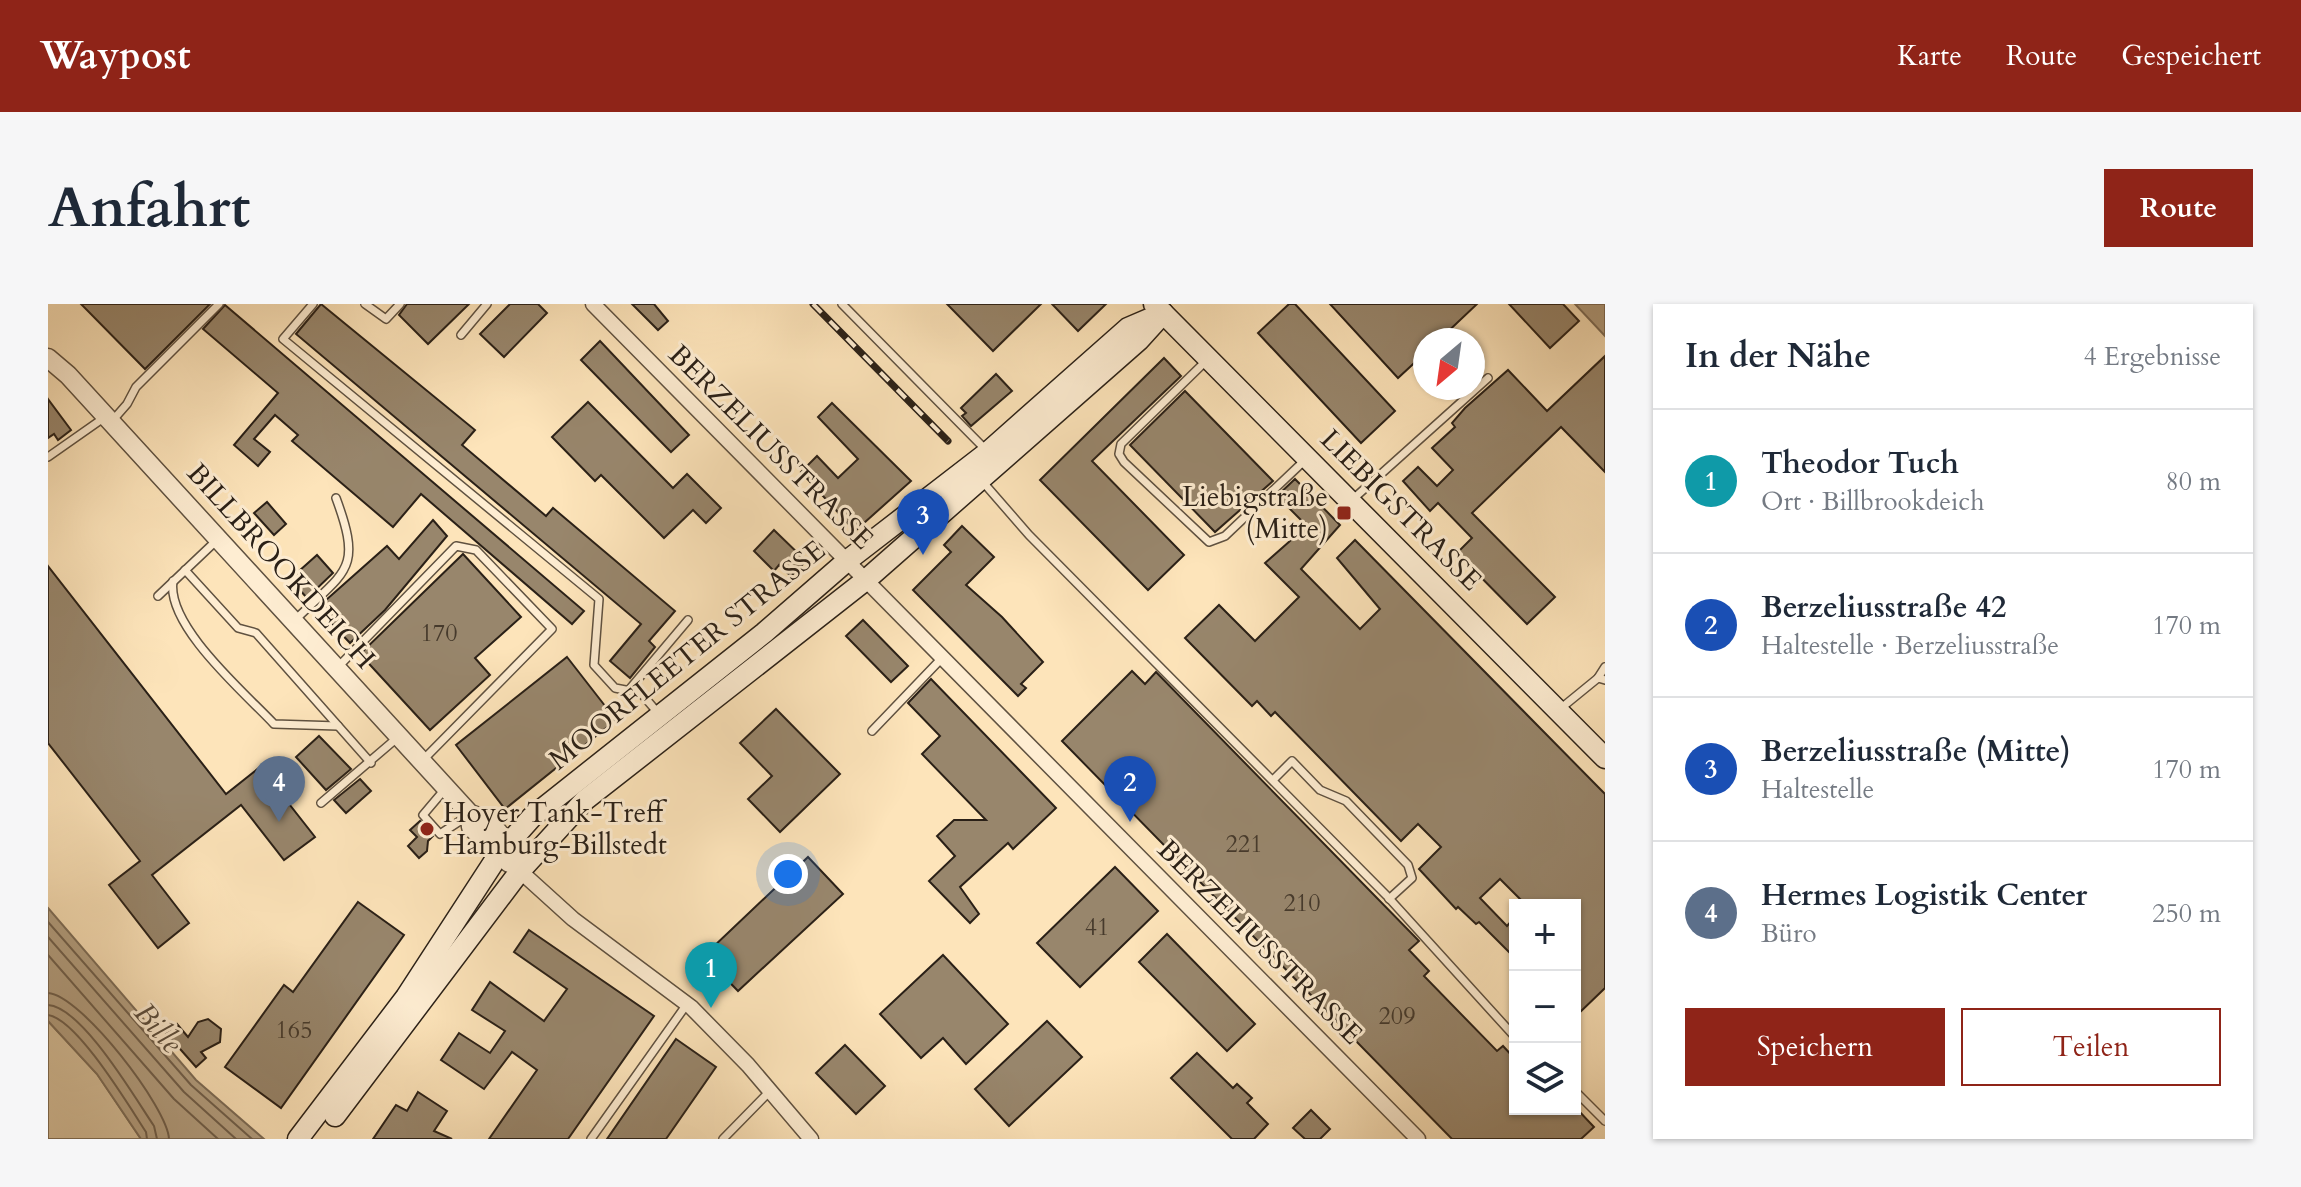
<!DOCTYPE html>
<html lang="de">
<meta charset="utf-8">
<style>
:root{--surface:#fff;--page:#f6f6f7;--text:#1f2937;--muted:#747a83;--line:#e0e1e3;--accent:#8f2418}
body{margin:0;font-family:Cardo,serif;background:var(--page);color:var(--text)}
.controls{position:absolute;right:24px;bottom:24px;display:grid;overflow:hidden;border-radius:0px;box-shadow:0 2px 6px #0004}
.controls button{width:72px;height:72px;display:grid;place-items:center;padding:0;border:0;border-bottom:2px solid var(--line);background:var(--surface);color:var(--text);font:40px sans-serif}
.compass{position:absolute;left:1365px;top:24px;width:72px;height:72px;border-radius:50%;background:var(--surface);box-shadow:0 2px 6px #0004;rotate:209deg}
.you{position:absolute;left:740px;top:570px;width:28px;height:28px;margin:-20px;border:6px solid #fff;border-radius:50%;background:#1a73e8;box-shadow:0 0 0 12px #1a73e833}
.badge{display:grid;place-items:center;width:52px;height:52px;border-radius:50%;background:var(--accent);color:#fff;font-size:26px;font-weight:700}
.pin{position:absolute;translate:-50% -66px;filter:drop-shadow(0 2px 4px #0008)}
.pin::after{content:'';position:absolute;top:42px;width:28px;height:24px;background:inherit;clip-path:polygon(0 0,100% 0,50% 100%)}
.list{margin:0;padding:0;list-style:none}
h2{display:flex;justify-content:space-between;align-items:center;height:104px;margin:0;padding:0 32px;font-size:34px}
h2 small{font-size:26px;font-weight:400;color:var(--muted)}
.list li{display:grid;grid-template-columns:52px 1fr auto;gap:24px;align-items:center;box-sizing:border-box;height:144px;padding:0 32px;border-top:2px solid var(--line)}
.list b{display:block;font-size:30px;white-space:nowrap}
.list p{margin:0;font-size:26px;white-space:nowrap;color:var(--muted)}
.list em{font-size:26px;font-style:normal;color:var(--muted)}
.actions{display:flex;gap:16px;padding:24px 32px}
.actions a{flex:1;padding:18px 0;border:2px solid var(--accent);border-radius:0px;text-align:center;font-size:28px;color:var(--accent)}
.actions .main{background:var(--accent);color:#fff}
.icon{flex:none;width:44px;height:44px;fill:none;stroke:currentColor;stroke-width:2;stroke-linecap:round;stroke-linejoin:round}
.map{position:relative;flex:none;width:1557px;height:835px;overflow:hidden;border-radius:0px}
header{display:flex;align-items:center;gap:48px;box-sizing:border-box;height:112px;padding:0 40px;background:var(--accent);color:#fff}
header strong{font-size:38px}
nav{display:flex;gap:44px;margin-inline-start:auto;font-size:28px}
.intro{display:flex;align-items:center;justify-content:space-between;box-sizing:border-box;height:192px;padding:0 48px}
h1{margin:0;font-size:56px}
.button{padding:20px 36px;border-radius:0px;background:var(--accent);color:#fff;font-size:28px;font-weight:700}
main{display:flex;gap:48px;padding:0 48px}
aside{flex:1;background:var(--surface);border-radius:0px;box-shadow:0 2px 6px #0004}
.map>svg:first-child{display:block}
</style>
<header>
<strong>Waypost</strong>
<nav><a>Karte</a><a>Route</a><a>Gespeichert</a></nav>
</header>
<div class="intro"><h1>Anfahrt</h1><a class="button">Route</a></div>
<main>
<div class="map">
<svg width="1557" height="835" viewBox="0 0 1557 835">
<rect width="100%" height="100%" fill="#fde4ba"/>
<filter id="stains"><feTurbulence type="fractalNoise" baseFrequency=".0025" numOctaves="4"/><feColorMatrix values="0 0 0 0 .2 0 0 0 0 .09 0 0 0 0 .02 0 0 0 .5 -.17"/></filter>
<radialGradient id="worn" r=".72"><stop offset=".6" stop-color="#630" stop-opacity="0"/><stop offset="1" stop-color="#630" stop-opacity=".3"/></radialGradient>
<!-- green -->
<polygon fill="#d9c39e" stroke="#82725a" stroke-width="2" points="0,717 49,770 93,835 0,835"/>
<!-- water -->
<g fill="#b5a183" stroke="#7d6d58" stroke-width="2">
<polygon points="1527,0 1557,0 1557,32"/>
<polygon points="0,604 148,776 216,835 93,835 49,770 0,717"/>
</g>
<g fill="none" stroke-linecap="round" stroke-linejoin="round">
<!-- shore -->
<g stroke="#70604d" stroke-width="2">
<polyline points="0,618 143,781 204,835"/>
<polyline points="0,633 136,788 188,835"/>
<polyline points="0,651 126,795 170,835"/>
<path d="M0,689C33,691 120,804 121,835"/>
<path d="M0,701C34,703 87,794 106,822L109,835"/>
<path d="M0,711C29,715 81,802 98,828L99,835"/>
</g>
</g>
<!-- building -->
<g fill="#98866c" stroke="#2a2017" stroke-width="2">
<polygon points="33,0 162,0 97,65"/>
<polygon points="273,0 427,126 414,141 498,212 505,204 627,307 601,337 607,343 582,374 562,357 593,320 248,30"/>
<polygon points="421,0 380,40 351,11 359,0"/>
<polygon points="462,0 490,0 499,9 456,53 432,30"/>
<polygon points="584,0 606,0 620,17 610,26"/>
<polygon points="899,0 993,0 945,47"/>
<polygon points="1004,0 1058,0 1030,27"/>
<polygon points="1241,0 1247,0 1347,107 1313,139 1210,29"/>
<polygon points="1282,0 1429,0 1391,36 1377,36 1377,49 1350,74"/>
<polygon points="1461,0 1515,0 1531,17 1502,44"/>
<polygon points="177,1 536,307 524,320 373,190 345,223 244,137 250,131 227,111 206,135 222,148 210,162 186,141 230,89 155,25"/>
<polygon points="552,37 641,131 623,148 533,56"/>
<polygon points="1557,52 1557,168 1513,123 1424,209 1507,293 1479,320 1409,249 1424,234 1390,199 1382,207 1355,177 1370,163 1389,182 1405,166 1384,144 1407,123 1404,119 1417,104 1460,66 1499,107"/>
<polygon points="1116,54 1133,72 1044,157 1136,251 1100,286 992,176"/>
<polygon points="948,70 964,87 923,122 914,112 918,109 913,104"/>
<polygon points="1137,87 1225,177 1167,228 1082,141"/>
<polygon points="0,95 23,126 10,136 6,130 0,134"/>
<polygon points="540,98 625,184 639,170 673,204 658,219 645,206 616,234 553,171 547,177 504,133"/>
<polygon points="784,99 863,177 807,227 753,168 769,152 790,174 810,155 770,113"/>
<polygon points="1247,175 1292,221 1253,265 1312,325 1332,305 1289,254 1307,236 1557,490 1557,684 1527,713 1527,601 1478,601 1452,575 1432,594 1459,622 1467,613 1467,654 1431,618 1428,620 1410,603 1408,605 1371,565 1393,543 1370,520 1353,537 1227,408 1223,412 1209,397 1204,402 1137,334 1171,301 1207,337 1251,293 1217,259 1259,222 1229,192"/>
<polygon points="219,198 238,220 226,231 206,209"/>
<polygon points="385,216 399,232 337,306 302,339 269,304 339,242 351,255"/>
<polygon points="914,222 946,253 918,281 954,313 995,358 973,380 978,384 970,392 865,286 903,248 896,241"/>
<polygon points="726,226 758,257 743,272 731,261 726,267 706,247"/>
<polygon points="415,250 473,313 427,354 442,371 382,426 312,350"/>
<polygon points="269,251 285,269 259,294 242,275"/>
<polygon points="0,262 178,490 212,463 267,533 236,556 193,501 104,571 141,619 110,644 61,581 92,557 0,439"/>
<polygon points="815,316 860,362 843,378 798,332"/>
<polygon points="519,353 568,416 457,505 408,441"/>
<polygon points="1084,367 1097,380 1108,368 1371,637 1361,646 1381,667 1376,672 1449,747 1455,742 1467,755 1467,805 1529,805 1546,823 1533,835 1404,835 1014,437"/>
<polygon points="883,375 1008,504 965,545 960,539 912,583 931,610 922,619 881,577 907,552 889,532 906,516 938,516 874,450 892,432 860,399"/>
<polygon points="728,405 792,470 732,528 700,495 724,472 692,439"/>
<polygon points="271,432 303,465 278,486 248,453"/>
<polygon points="312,475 323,487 298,509 286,496"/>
<polygon points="372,517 385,532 380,537 379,547 371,554 360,542 369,533 362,526"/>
<polygon points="760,553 795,590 690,687 659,655 667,647 664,644"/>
<polygon points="1067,563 1110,607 1032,683 989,639"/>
<polygon points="310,598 356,631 233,804 177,763 236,681 245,688"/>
<polygon points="481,626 606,712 520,835 441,835 489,766 464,748 436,785 393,756 411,729 442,749 457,727 424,706 442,678 496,717 519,685 466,648"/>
<polygon points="1119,630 1207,720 1179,747 1091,658"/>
<polygon points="895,651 960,720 918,760 895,734 873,754 832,710"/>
<polygon points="160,715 173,725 172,738 153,748 158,754 148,763 118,729 129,720 140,733 150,718"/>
<polygon points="999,717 1034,753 961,822 927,785"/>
<polygon points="628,735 668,763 618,835 559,835"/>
<polygon points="797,741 837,782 808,810 768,769"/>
<polygon points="1149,749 1185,784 1189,780 1204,794 1199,799 1220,820 1206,835 1184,835 1123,774"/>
<polygon points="370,788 399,807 386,827 404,835 325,835 348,801 359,807"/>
<polygon points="1263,806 1282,825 1272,835 1257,835 1245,824"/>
</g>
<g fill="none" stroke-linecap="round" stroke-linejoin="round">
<!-- service casing -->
<g stroke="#5f5140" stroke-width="10">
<g id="service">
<polyline points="265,0 235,35 551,295 546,361 567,384 593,389 610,409"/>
<polyline points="317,0 338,15 352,0"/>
<polyline points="794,0 939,147"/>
<polyline points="413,31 439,0"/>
<polyline points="1158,57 1073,140 1071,150 1076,158 1161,238 1177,232 1256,157"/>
<polyline points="65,116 79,100 88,83 171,0"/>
<polyline points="0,153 57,113"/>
<polyline points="934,177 981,231 1339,592 1467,733"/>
<polyline points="1304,196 1440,74"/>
<polyline points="137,266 190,324 208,329 323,459"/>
<path d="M125,277C118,322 197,389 226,420L290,422"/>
<polyline points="110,292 169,236"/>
<path d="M247,316C298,266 315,267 288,194"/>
<polyline points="289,364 408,242 428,246 504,325 375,456"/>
<polyline points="1550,374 1557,363"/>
<polyline points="580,387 640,316"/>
<polyline points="1512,405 1550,374 1557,376"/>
<polyline points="824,427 894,354"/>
<polyline points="1225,476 1244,457 1272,486 1298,497 1360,561 1364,574 1341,595"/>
<polyline points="397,485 375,511 392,530 421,511"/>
<polyline points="273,499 349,434"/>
<polyline points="1527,787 1557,817"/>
<polyline points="543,835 639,700"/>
<polyline points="675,835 722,787"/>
</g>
</g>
<!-- minor casing -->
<g stroke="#5f5140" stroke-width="17">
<g id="minor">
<polyline points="545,0 1370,835"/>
<polyline points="472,567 525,615 643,703 700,761 763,835"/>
</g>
</g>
<!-- tertiary casing -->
<g stroke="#5f5140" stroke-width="21">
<g id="tertiary">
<path d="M0,54L20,71L422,510C450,518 461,542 472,567"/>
<polyline points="422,510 423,523 461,559"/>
</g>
</g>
<!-- secondary casing -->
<g stroke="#2a2017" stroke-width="23">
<g id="secondary">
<polyline points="1106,0 1557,454"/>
<polyline points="287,812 472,567 537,496 819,275 1091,36 1110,15"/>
<polyline points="250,835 358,693 451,550 484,513 716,329 800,256 940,148 1080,24 1115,9"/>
</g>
</g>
<!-- service -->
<use href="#service" stroke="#feedd2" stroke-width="7"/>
<!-- minor -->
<use href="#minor" stroke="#feedd2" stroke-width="14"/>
<!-- tertiary -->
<use href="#tertiary" stroke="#feedd2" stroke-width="18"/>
<!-- secondary -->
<use href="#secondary" stroke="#feedd2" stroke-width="20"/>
<!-- rail casing -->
<g stroke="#2a2017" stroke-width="7">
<polyline id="rail" points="765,0 900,137"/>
</g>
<!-- rail -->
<use href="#rail" stroke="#feedd2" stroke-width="4" stroke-dasharray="12" stroke-linecap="butt"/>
</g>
<!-- markers -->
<g fill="#8f2418" stroke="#feedd2" stroke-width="3">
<rect x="1288" y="201" width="16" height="16" rx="4"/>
<circle cx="379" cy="525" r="8"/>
</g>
<g text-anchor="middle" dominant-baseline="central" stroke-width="6" stroke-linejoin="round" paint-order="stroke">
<!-- number labels -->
<g font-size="24" fill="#463a2c">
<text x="391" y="329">170</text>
<text x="1196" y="540">221</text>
<text x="1254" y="599">210</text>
<text x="1049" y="623">41</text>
<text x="1349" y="712">209</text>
<text x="246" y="726">165</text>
</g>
<!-- street labels -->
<g font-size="28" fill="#2a2017" stroke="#feedd2">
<text transform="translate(723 143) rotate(45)">BERZELIUSSTRASSE</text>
<text transform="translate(1353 206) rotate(45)">LIEBIGSTRASSE</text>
<text transform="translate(233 262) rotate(48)">BILLBROOKDEICH</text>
<text transform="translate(639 351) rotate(-39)">MOORFLEETER STRASSE</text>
<text transform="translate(1212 638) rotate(45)">BERZELIUSSTRASSE</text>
</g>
<!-- poi labels -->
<g font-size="28" fill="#2a2017" stroke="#feedd2" text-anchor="end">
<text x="1280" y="193">Liebigstraße<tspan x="1280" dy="32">(Mitte)</tspan></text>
<text x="395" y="509" text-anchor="start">Hoyer Tank-Treff<tspan x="395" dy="32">Hamburg-Billstedt</tspan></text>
</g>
<!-- water labels -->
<g font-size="30" font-style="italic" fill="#5b4d3d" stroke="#feedd2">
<text transform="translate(110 724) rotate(49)">Bille</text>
</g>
</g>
<rect width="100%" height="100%" filter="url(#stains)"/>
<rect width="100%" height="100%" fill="url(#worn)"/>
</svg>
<div class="controls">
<button>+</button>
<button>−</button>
<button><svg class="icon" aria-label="layers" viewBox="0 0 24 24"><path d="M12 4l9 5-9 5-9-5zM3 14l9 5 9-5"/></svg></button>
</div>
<svg class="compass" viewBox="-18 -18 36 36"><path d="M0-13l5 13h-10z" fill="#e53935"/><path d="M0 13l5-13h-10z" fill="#747a83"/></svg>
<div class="you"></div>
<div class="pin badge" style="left:663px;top:704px;background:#0f9aa8">1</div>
<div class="pin badge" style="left:1082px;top:518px;background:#1a4fb4">2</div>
<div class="pin badge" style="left:875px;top:251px;background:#1a4fb4">3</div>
<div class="pin badge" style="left:231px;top:518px;background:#5c6f8a">4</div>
</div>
<aside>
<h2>In der Nähe<small>4 Ergebnisse</small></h2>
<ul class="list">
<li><span class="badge" style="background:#0f9aa8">1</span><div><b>Theodor Tuch</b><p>Ort · Billbrookdeich</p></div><em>80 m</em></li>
<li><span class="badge" style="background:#1a4fb4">2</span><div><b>Berzeliusstraße 42</b><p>Haltestelle · Berzeliusstraße</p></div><em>170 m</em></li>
<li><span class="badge" style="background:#1a4fb4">3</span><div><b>Berzeliusstraße (Mitte)</b><p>Haltestelle</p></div><em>170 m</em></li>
<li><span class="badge" style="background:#5c6f8a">4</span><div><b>Hermes Logistik Center</b><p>Büro</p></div><em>250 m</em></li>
</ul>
<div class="actions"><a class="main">Speichern</a><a>Teilen</a></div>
</aside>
</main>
